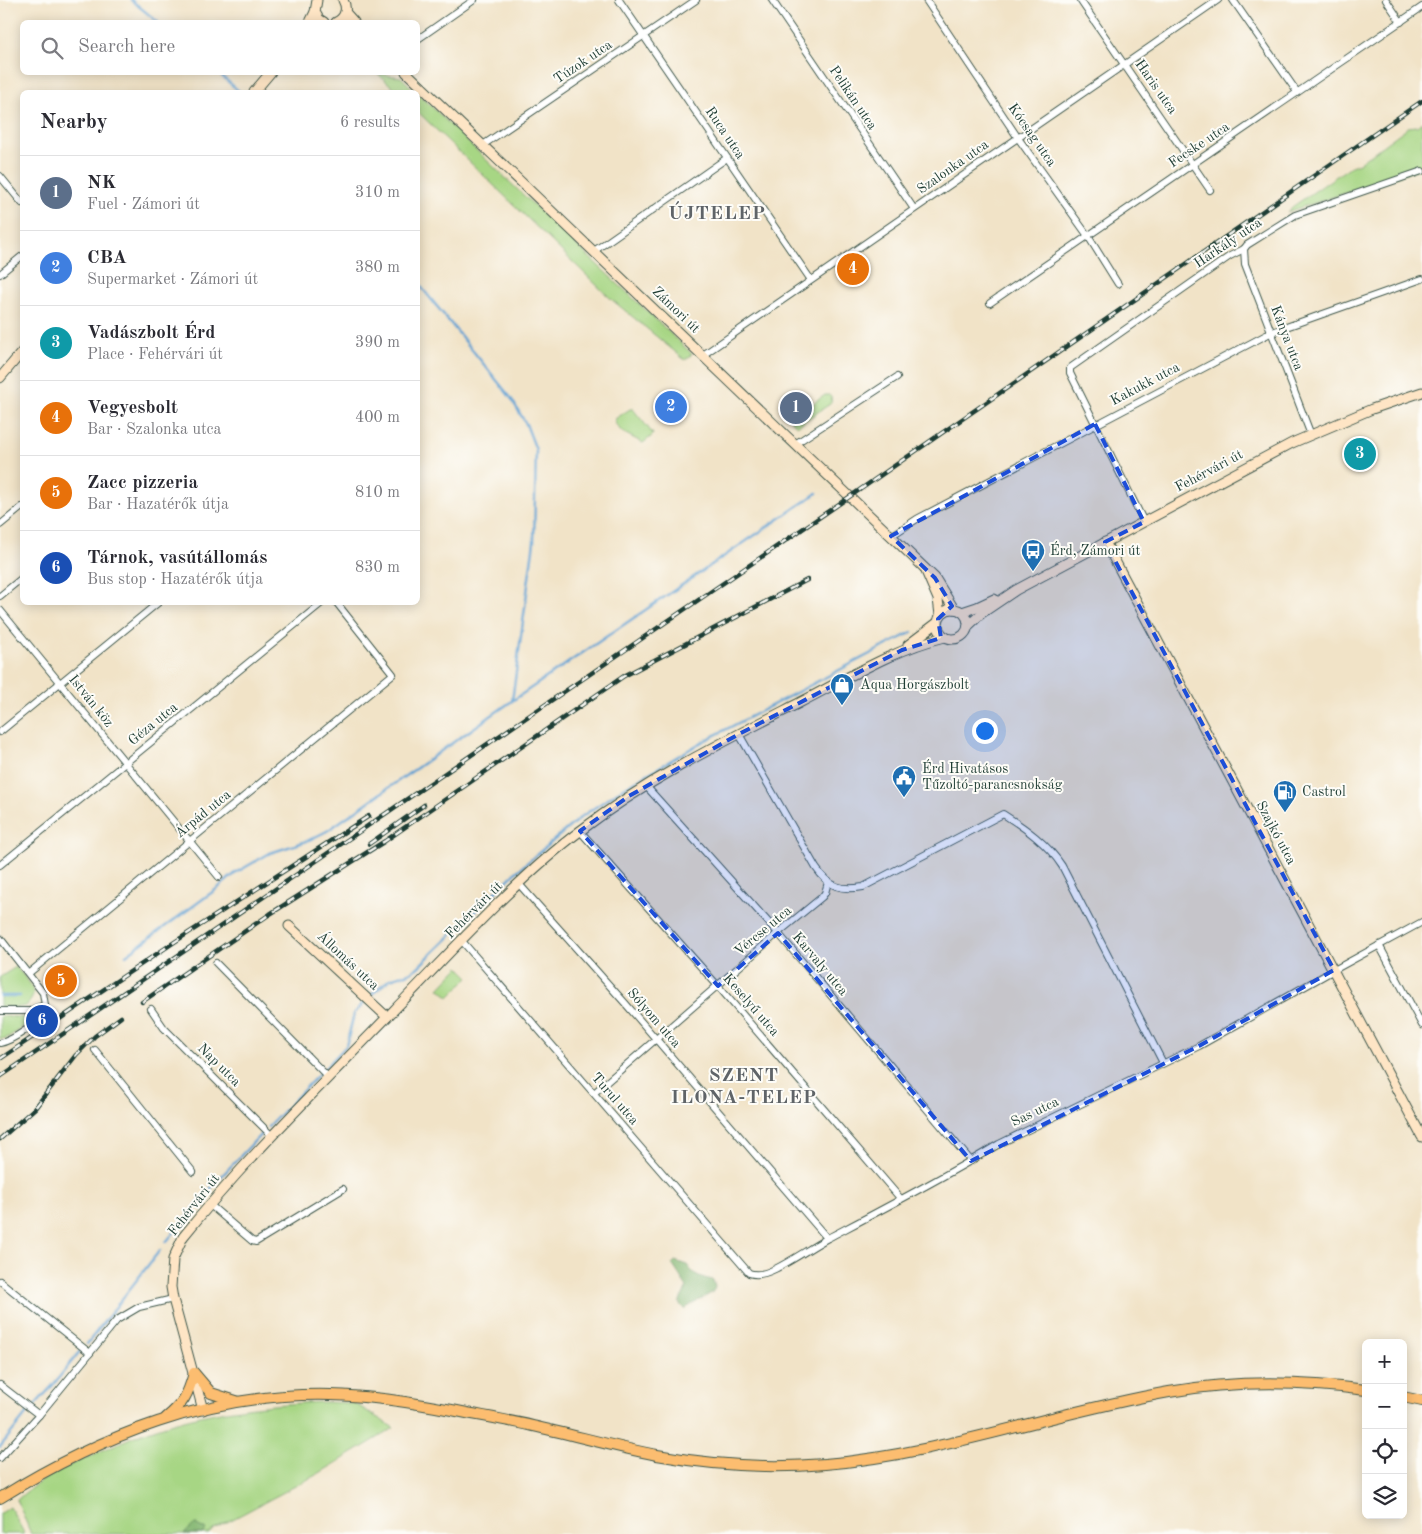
<!DOCTYPE html>
<meta charset="utf-8">
<style>
:root{--surface:#fff;--page:#f7f7f7;--text:#2b2b33;--muted:#7c7c81;--line:#e1e1e2;--accent:#111827}
body{margin:0;font-family:"Old Standard TT",serif;background:var(--page);color:var(--text)}
.controls{position:absolute;right:15px;bottom:15px;display:grid;overflow:hidden;border-radius:8px;box-shadow:0 2px 12px #0003}
.controls button{width:45px;height:45px;display:grid;place-items:center;padding:0;border:0;border-bottom:1px solid var(--line);background:var(--surface);color:var(--text);font:25px sans-serif}
.you{position:absolute;left:984px;top:730px;width:18px;height:18px;margin:-12px;border:4px solid #fff;border-radius:50%;background:#1a73e8;box-shadow:0 0 0 8px #1a73e833}
.badge{display:grid;place-items:center;width:32px;height:32px;border-radius:50%;background:var(--accent);color:#fff;font-size:16px;font-weight:700}
.pin{position:absolute;translate:-50% -50%;border:2px solid #fff;box-shadow:0 1px 5px #0006}
.list{margin:0;padding:0;list-style:none}
h2{display:flex;justify-content:space-between;align-items:center;height:65px;margin:0;padding:0 20px;font-size:21px}
h2 small{font-size:16px;font-weight:400;color:var(--muted)}
.list li{display:grid;grid-template-columns:32px 1fr auto;gap:15px;align-items:center;box-sizing:border-box;height:75px;padding:0 20px;border-top:1px solid var(--line)}
.list b{display:block;font-size:19px;white-space:nowrap}
.list p{margin:0;font-size:16px;white-space:nowrap;color:var(--muted)}
.list em{font-size:16px;font-style:normal;color:var(--muted)}
.icon{flex:none;width:28px;height:28px;fill:none;stroke:currentColor;stroke-width:2;stroke-linecap:round;stroke-linejoin:round}
.map{position:relative;flex:none;width:1422px;height:1534px;overflow:hidden}
.search{position:absolute;background:var(--surface);box-shadow:0 2px 12px #0003;left:20px;top:20px;width:400px;height:55px;display:flex;align-items:center;gap:12px;box-sizing:border-box;padding:0 18px;border-radius:8px;color:var(--muted);font-size:19px}
.panel{position:absolute;background:var(--surface);box-shadow:0 2px 12px #0003;left:20px;top:90px;width:400px;height:515px;border-radius:8px}
.map>svg:first-child{display:block}
</style>
<div class="map">
<svg width="1422" height="1534" viewBox="0 0 1422 1534">
<rect width="100%" height="100%" fill="#fdfcf7"/>
<filter id="ink" filterUnits="userSpaceOnUse"><feTurbulence type="fractalNoise" baseFrequency=".02" numOctaves="2"/><feDisplacementMap in="SourceGraphic" scale="10" xChannelSelector="R" yChannelSelector="G"/><feConvolveMatrix kernelMatrix="1 2 1 2 8 2 1 2 1" color-interpolation-filters="sRGB"/></filter>
<filter id="wash" filterUnits="userSpaceOnUse"><feTurbulence type="fractalNoise" baseFrequency=".0096" numOctaves="4" result="noise"/><feDisplacementMap in="SourceGraphic" scale="20" xChannelSelector="R" yChannelSelector="G"/><feGaussianBlur stdDeviation="1.12" result="paint"/><feColorMatrix in="noise" values="0 0 0 0 0 0 0 0 0 0 0 0 0 0 0 0 0 1.4 0 .05"/><feComposite in="paint" operator="in"/></filter>
<g filter="url(#wash)">
<rect width="100%" height="100%" fill="#f1e3c7"/>
<!-- green -->
<g fill="#a7d684" stroke="#638a5c">
<polygon points="378,74 401,77 416,92 398,92"/>
<path d="M418,93C507,182 601,267 692,354L685,360L611,299L418,112Z"/>
<polygon points="1422,122 1422,168 1287,212 1292,207 1351,166 1359,163 1408,127 1417,126"/>
<polygon points="825,395 829,395 831,397 832,401 830,404 797,426 790,420"/>
<polygon points="630,409 633,409 653,434 652,436 643,443 622,432 615,423 615,419"/>
<path d="M16,967C23,976 40,989 30,1001C28,1005 24,1007 20,1007C14,1008 7,1006 0,1006V977Z"/>
<polygon points="459,967 469,977 449,997 439,988"/>
<polygon points="0,1016 35,1018 7,1038 0,1039"/>
<path d="M324,1402L354,1403L394,1428L318,1474L214,1529L209,1534H31L17,1500C40,1478 69,1465 99,1452C115,1445 131,1437 148,1431C204,1411 264,1404 324,1402Z"/>
<polygon points="10,1507 24,1533 25,1534 0,1534 0,1514"/>
</g>
<!-- forest -->
<g fill="#85b772" stroke="#527a53">
<path d="M675,1261L687,1265C693,1275 702,1278 713,1280L715,1287L713,1292L684,1309L679,1303L687,1287L672,1264Z"/>
<polygon points="195,1524 206,1530 202,1534 184,1534"/>
</g>
<g fill="none" stroke-linecap="round" stroke-linejoin="round">
<!-- stream -->
<g stroke="#5fa0d2" stroke-width="2.5">
<polyline points="131,0 158,22"/>
<polyline points="217,72 240,92"/>
<polyline points="418,283 511,398 526,424 536,450 534,542 512,701"/>
<polyline points="126,955 218,888 237,872 270,853 307,841 327,831 512,701 817,493"/>
<polyline points="371,995 390,979 409,973 417,968 515,873 581,817 622,789 702,742 912,632"/>
<polyline points="0,996 20,996"/>
<polyline points="325,1068 346,1046 354,1014 364,1002"/>
<polyline points="268,1127 320,1073"/>
<polyline points="166,1242 217,1181 264,1131"/>
<polyline points="87,1344 160,1250"/>
<polyline points="34,1406 53,1385 80,1351"/>
<polyline points="0,1447 28,1412"/>
</g>
</g>
</g>
<g filter="url(#ink)">
<g fill="none" stroke-linecap="round" stroke-linejoin="round">
<!-- street casing -->
<g stroke="#3e564a" stroke-width="8">
<g id="street">
<polyline points="619,0 811,280"/>
<polyline points="772,0 914,209"/>
<polyline points="926,0 1018,138 1088,236 1118,284"/>
<polyline points="1080,0 1210,190"/>
<polyline points="1233,0 1297,92"/>
<polyline points="1386,0 1401,22"/>
<polyline points="418,39 474,0"/>
<polyline points="483,145 696,0"/>
<polyline points="0,176 22,203"/>
<polyline points="1244,249 1245,264 1311,435"/>
<polyline points="594,251 727,158"/>
<polyline points="0,274 22,256"/>
<polyline points="990,303 1422,7"/>
<polyline points="703,355 1218,0"/>
<polyline points="795,444 897,377"/>
<polyline points="1144,522 1070,373 1070,368 1230,256 1244,249 1247,245 1295,215 1422,171"/>
<polyline points="0,525 22,507"/>
<polyline points="891,536 917,519 1272,332 1422,279"/>
<polyline points="0,596 22,578"/>
<polyline points="0,610 219,877"/>
<polyline points="0,732 159,602"/>
<path d="M739,734L816,868C829,887 841,891 863,887L1003,814C1025,828 1048,844 1062,866L1163,1063"/>
<polyline points="646,786 778,933 971,1161"/>
<polyline points="580,831 718,986 900,1198"/>
<polyline points="0,865 323,602"/>
<polyline points="519,884 625,1003 827,1238"/>
<path d="M0,938L43,993L46,1011C40,1022 12,1041 0,1043"/>
<path d="M462,941L749,1273C757,1276 767,1273 775,1269C793,1260 810,1248 828,1238C885,1208 943,1178 999,1144L1199,1046L1334,970L1422,922"/>
<polyline points="1379,945 1422,1025"/>
<polyline points="216,963 329,1078"/>
<polyline points="29,973 393,674 336,602"/>
<polyline points="151,1009 164,1028 272,1136"/>
<polyline points="0,1011 30,1011 45,1005"/>
<polyline points="95,1050 193,1172"/>
<polyline points="594,1093 778,933 822,897 825,893 828,882"/>
<polyline points="209,1204 252,1241 256,1242 343,1189"/>
<polyline points="0,1281 90,1353"/>
<polyline points="0,1385 39,1415"/>
<polyline points="0,1458 39,1415 117,1320 139,1307 173,1299"/>
</g>
</g>
<!-- secondary casing -->
<g stroke="#3e564a" stroke-width="11">
<g id="secondary">
<polyline points="315,12 319,19 324,22"/>
<polyline points="345,12 354,22"/>
<polyline points="310,22 315,12 317,0"/>
<path d="M336,22C345,18 348,9 343,0"/>
<polyline points="406,72 935,578 954,609"/>
<polyline points="254,92 271,72"/>
<polyline points="0,378 22,352"/>
<polyline points="1105,542 1422,1137"/>
<polyline points="925,569 938,599 940,615"/>
<circle cx="953" cy="624" r="15"/>
<polyline points="962,612 977,607 994,599"/>
<polyline points="968,626 982,613 1016,590 1292,443 1372,409 1422,392"/>
<polyline points="908,645 937,623"/>
<polyline points="289,926 387,1017"/>
<path d="M203,1410L173,1299L171,1287L173,1259L183,1237C248,1156 323,1084 395,1009C453,950 514,881 580,831C648,779 725,741 801,702C848,678 894,649 945,637"/>
</g>
</g>
<!-- primary casing -->
<g stroke="#3e564a" stroke-width="12">
<g id="primary">
<polyline points="194,1373 211,1393 236,1401"/>
<polyline points="1403,1397 1422,1401"/>
<path d="M166,1418C183,1404 188,1395 194,1373"/>
<path d="M0,1498C101,1435 211,1392 331,1395C374,1396 416,1403 457,1411C482,1416 508,1420 533,1426C574,1435 615,1447 657,1455C712,1465 769,1469 825,1464C942,1454 1054,1412 1169,1392C1235,1380 1300,1381 1366,1390"/>
</g>
</g>
<!-- street -->
<use href="#street" stroke="#fff" stroke-width="6"/>
<!-- secondary -->
<use href="#secondary" stroke="#fee5c5" stroke-width="9"/>
<!-- primary -->
<use href="#primary" stroke="#fcbd6f" stroke-width="10"/>
<!-- rail casing -->
<g stroke="#1f3d34" stroke-width="4.5">
<g id="rail">
<polyline points="369,844 424,805"/>
<polyline points="142,1002 270,914 385,841 624,676 807,580"/>
<polyline points="0,1059 173,943 369,816"/>
<polyline points="0,1077 858,491 1422,101"/>
<polyline points="0,1139 35,1108 76,1055 95,1036 121,1017"/>
</g>
</g>
<!-- rail -->
<use href="#rail" stroke="#fdfcf7" stroke-width="2.5" stroke-dasharray="8" stroke-linecap="butt"/>
</g>
</g>
<!-- marked area -->
<path fill="#1d4ed8" fill-opacity="0.2" stroke="#1d4ed8" stroke-width="4" stroke-dasharray="10 6" stroke-linejoin="round" d="M1095,424L1144,522L1105,542L1334,970L1199,1046L971,1161L778,933L718,986L580,831L629,796L739,734L902,650L941,638L938,619L952,606L935,578L891,536Z"/>
<!-- icons -->
<defs>
<g id="bus-pin" transform="scale(1.25)"><path d="M0 17L-7.5 6A9.5 9.5 0 1 1 7.5 6Z" fill="#1f6fb2" stroke="#fdfcf7"/><path d="M-5-6H5V4H4V6H2V4H-2V6H-4V4H-5ZM-3.5-4V0h7V-4ZM-3.5 1.2v1.5H-2V1.2ZM2 1.2v1.5H3.5V1.2Z" fill="#fff"/></g>
<g id="shop-pin" transform="scale(1.25)"><path d="M0 17L-7.5 6A9.5 9.5 0 1 1 7.5 6Z" fill="#1f6fb2" stroke="#fdfcf7"/><path d="M-5-2.5h2.3a2.7 3.5 0 0 1 5.4 0H5L5.5 6h-11ZM-1.5-2.5h3a1.5 2.3 0 0 0-3 0Z" fill="#fff"/></g>
<g id="civic-pin" transform="scale(1.25)"><path d="M0 17L-7.5 6A9.5 9.5 0 1 1 7.5 6Z" fill="#1f6fb2" stroke="#fdfcf7"/><path d="M-.6-6.5H3V-4.5H.6V-3L4-1V1h2V6H-6V1h2V-1L-.6-3ZM-1.2 2.5V6h2.4V2.5Z" fill="#fff"/></g>
<g id="fuel-pin" transform="scale(1.25)"><path d="M0 17L-7.5 6A9.5 9.5 0 1 1 7.5 6Z" fill="#1f6fb2" stroke="#fdfcf7"/><path d="M-5.5-6h7V0h2V4h1.3V-2.5L3-4.5l.8-.8L6-3V5H2.5V1h-1V6h-7ZM-4.2-4.7v3.2H.2V-4.7Z" fill="#fff"/></g>
</defs>
<g fill-rule="evenodd">
<use href="#bus-pin" x="1033" y="551"/>
<use href="#shop-pin" x="842" y="685"/>
<use href="#civic-pin" x="904" y="777"/>
<use href="#fuel-pin" x="1285" y="792"/>
</g>
<g text-anchor="middle" dominant-baseline="central" stroke-width="4" stroke-linejoin="round" paint-order="stroke">
<!-- street labels -->
<g font-size="14" fill="#1f3d34" stroke="#fdfcf7">
<text transform="translate(583 62) rotate(-34)">Túzok utca</text>
<text transform="translate(1156 87) rotate(55)">Haris utca</text>
<text transform="translate(853 98) rotate(56)">Pelikán utca</text>
<text transform="translate(725 133) rotate(56)">Ruca utca</text>
<text transform="translate(1032 135) rotate(55)">Kócsag utca</text>
<text transform="translate(1199 145) rotate(-34)">Fecske utca</text>
<text transform="translate(953 167) rotate(-35)">Szalonka utca</text>
<text transform="translate(1228 243) rotate(-34)">Harkály utca</text>
<text transform="translate(676 310) rotate(44)">Zámori út</text>
<text transform="translate(1287 338) rotate(69)">Kánya utca</text>
<text transform="translate(1145 384) rotate(-28)">Kakukk utca</text>
<text transform="translate(1209 471) rotate(-28)">Fehérvári út</text>
<text transform="translate(91 701) rotate(51)">István köz</text>
<text transform="translate(153 724) rotate(-39)">Géza utca</text>
<text transform="translate(203 814) rotate(-39)">Árpád utca</text>
<text transform="translate(1276 833) rotate(62)">Szajkó utca</text>
<text transform="translate(474 910) rotate(-45)">Fehérvári út</text>
<text transform="translate(763 931) rotate(-40)">Vércse utca</text>
<text transform="translate(348 961) rotate(43)">Állomás utca</text>
<text transform="translate(820 964) rotate(50)">Karvaly utca</text>
<text transform="translate(751 1005) rotate(49)">Keselyű utca</text>
<text transform="translate(654 1018) rotate(49)">Sólyom utca</text>
<text transform="translate(219 1065) rotate(45)">Nap utca</text>
<text transform="translate(615 1099) rotate(49)">Turul utca</text>
<text transform="translate(1035 1112) rotate(-26)">Sas utca</text>
<text transform="translate(194 1205) rotate(-52)">Fehérvári út</text>
</g>
<!-- poi labels -->
<g font-size="14" fill="#1f3d34" stroke="#fdfcf7" text-anchor="start">
<text x="1050" y="551">Érd, Zámori út</text>
<text x="860" y="685">Aqua Horgászbolt</text>
<text x="922" y="769">Érd Hivatásos<tspan x="922" dy="16">Tűzoltó-parancsnokság</tspan></text>
<text x="1302" y="792">Castrol</text>
</g>
<!-- district labels -->
<g font-size="19" font-weight="bold" letter-spacing="1" fill="#5f6468" stroke="#fdfcf7">
<text x="717" y="214">ÚJTELEP</text>
<text x="744" y="1076">SZENT<tspan x="744" dy="22">ILONA-TELEP</tspan></text>
</g>
</g>
</svg>
<div class="controls">
<button>+</button>
<button>−</button>
<button><svg class="icon" aria-label="locate" viewBox="0 0 24 24"><circle cx="12" cy="12" r="6"/><path d="M12 2v4M12 18v4M2 12h4M18 12h4"/></svg></button>
<button><svg class="icon" aria-label="layers" viewBox="0 0 24 24"><path d="M12 4l9 5-9 5-9-5zM3 14l9 5 9-5"/></svg></button>
</div>
<div class="you"></div>
<div class="pin badge" style="left:796px;top:408px;background:#5c6f8a">1</div>
<div class="pin badge" style="left:671px;top:407px;background:#3f7fe0">2</div>
<div class="pin badge" style="left:1360px;top:454px;background:#0f9aa8">3</div>
<div class="pin badge" style="left:853px;top:269px;background:#e8710a">4</div>
<div class="pin badge" style="left:61px;top:981px;background:#e8710a">5</div>
<div class="pin badge" style="left:42px;top:1021px;background:#1a4fb4">6</div>
<div class="search"><svg class="icon" aria-label="search" viewBox="0 0 24 24"><circle cx="10" cy="10" r="6"/><path d="M15 15l6 6"/></svg>Search here</div>
<section class="panel">
<h2>Nearby<small>6 results</small></h2>
<ul class="list">
<li><span class="badge" style="background:#5c6f8a">1</span><div><b>NK</b><p>Fuel · Zámori út</p></div><em>310 m</em></li>
<li><span class="badge" style="background:#3f7fe0">2</span><div><b>CBA</b><p>Supermarket · Zámori út</p></div><em>380 m</em></li>
<li><span class="badge" style="background:#0f9aa8">3</span><div><b>Vadászbolt Érd</b><p>Place · Fehérvári út</p></div><em>390 m</em></li>
<li><span class="badge" style="background:#e8710a">4</span><div><b>Vegyesbolt</b><p>Bar · Szalonka utca</p></div><em>400 m</em></li>
<li><span class="badge" style="background:#e8710a">5</span><div><b>Zacc pizzeria</b><p>Bar · Hazatérők útja</p></div><em>810 m</em></li>
<li><span class="badge" style="background:#1a4fb4">6</span><div><b>Tárnok, vasútállomás</b><p>Bus stop · Hazatérők útja</p></div><em>830 m</em></li>
</ul>
</section>
</div>
